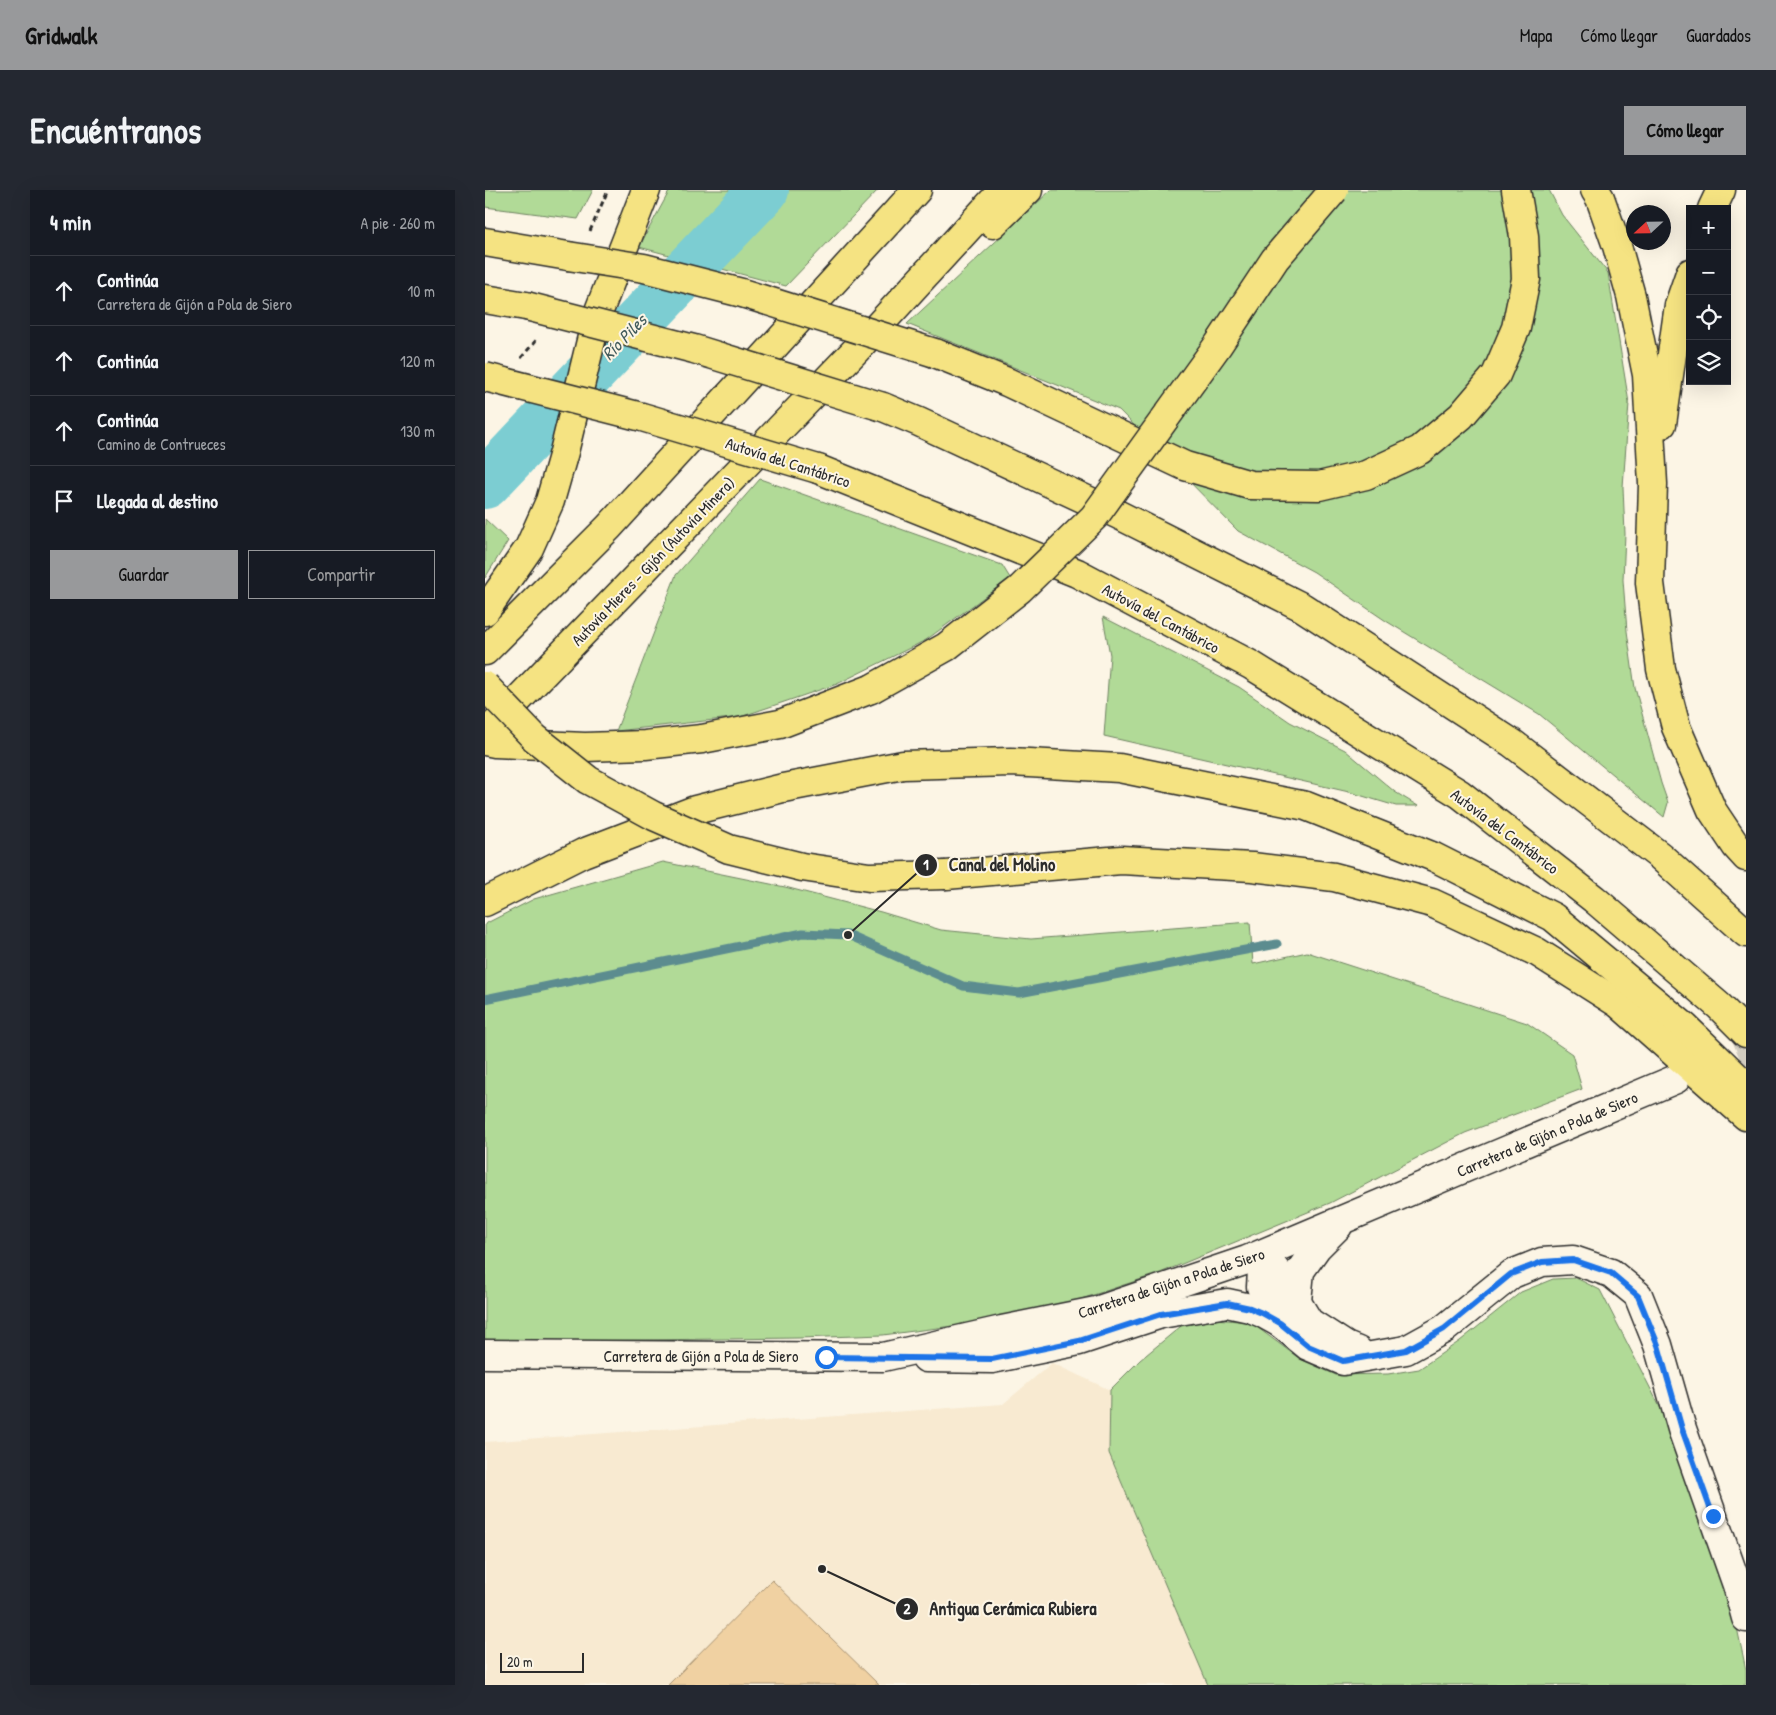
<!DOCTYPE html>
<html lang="es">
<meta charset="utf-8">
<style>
:root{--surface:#171b24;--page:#242831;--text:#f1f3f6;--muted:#9ea1a6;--line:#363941;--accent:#98999b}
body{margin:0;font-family:"Patrick Hand",sans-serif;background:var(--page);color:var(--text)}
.controls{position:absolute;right:15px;top:15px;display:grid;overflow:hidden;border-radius:0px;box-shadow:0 5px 20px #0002}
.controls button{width:45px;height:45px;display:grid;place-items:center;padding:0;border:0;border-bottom:1px solid var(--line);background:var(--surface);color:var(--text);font:25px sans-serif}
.compass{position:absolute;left:1141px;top:15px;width:45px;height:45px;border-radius:50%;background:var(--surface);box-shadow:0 5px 20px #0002;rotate:248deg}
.scale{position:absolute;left:15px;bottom:12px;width:84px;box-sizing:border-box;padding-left:5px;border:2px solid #2b2b2b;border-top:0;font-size:14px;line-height:18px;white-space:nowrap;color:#2b2b2b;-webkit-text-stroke:4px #fcf5e5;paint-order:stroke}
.stop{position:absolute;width:15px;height:15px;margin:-11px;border:4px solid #1a73e8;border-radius:50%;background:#fff}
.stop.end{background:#1a73e8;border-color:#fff;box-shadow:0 1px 5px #0008}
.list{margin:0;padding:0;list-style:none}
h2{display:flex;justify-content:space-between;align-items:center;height:65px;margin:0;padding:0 20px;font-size:21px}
h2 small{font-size:16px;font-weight:400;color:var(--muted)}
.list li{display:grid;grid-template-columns:32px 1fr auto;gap:15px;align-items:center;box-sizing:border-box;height:70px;padding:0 20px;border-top:1px solid var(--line)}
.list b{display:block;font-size:19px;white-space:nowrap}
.list p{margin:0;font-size:16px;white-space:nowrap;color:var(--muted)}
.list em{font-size:16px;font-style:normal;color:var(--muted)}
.actions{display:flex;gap:10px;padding:15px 20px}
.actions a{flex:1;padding:11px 0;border:1px solid var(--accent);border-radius:0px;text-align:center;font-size:18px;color:var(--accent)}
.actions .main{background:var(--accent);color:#111}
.icon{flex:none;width:28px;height:28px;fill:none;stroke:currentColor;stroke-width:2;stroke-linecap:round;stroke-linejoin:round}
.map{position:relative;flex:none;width:1261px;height:1495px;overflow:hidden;border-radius:0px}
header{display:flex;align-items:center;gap:30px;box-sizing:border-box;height:70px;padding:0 25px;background:var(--accent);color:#111}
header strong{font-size:24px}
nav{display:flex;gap:28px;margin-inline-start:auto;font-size:18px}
.intro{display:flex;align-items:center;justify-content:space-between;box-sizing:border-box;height:120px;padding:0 30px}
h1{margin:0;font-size:35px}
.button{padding:12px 22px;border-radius:0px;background:var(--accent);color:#111;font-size:18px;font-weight:700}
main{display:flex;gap:30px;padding:0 30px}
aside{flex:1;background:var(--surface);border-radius:0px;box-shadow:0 5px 20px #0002}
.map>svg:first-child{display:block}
</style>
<header>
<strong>Gridwalk</strong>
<nav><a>Mapa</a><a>Cómo llegar</a><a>Guardados</a></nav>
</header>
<div class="intro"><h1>Encuéntranos</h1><a class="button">Cómo llegar</a></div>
<main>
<aside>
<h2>4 min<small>A pie · 260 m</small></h2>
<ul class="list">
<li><svg class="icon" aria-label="ahead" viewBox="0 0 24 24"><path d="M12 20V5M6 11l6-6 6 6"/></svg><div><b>Continúa</b><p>Carretera de Gijón a Pola de Siero</p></div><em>10 m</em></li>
<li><svg class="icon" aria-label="ahead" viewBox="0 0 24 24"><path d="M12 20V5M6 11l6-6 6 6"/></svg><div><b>Continúa</b></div><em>120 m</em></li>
<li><svg class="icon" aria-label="ahead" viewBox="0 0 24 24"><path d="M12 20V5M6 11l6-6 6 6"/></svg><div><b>Continúa</b><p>Camino de Contrueces</p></div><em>130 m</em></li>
<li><svg class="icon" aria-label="arrive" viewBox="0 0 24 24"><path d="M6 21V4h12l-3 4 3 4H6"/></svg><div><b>Llegada al destino</b></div></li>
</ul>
<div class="actions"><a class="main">Guardar</a><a>Compartir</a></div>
</aside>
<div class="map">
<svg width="1261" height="1495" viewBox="0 0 1261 1495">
<rect width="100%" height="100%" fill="#fcf5e5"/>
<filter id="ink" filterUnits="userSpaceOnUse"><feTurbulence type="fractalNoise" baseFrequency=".02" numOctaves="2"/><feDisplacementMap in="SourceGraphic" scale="10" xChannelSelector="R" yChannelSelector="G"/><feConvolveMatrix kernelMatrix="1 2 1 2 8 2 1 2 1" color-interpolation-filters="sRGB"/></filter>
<g filter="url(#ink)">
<!-- built -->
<polygon fill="#f8ead1" points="567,1173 625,1200 624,1263 723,1495 0,1495 0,1252 518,1214"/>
<!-- green -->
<g fill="#b1da97" stroke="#6e8261">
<polygon points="0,0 108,0 93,29 0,17"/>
<polygon points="185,0 393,0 301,96 154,57"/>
<polygon points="566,0 1064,0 1077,25 1123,83 1144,213 1138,297 1140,344 1138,390 1142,441 1150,498 1176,593 1183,613 1179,627 1054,524 901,431 829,382 753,341 634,220 422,134"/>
<polygon points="275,289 517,375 525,388 441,450 352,494 255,527 131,541 191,385"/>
<polygon points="0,329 23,351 0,388"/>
<polygon points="618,427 754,497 805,532 860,560 910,602 933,616 911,616 864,602 619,546 625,465"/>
<polygon points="178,672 300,697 396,722 456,740 546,749 765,732 768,774 822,762 1042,833 1087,864 1097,899 980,943 845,1013 675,1083 545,1126 398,1145 314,1148 0,1152 0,734 49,709"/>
<polygon points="1091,1088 1115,1100 1178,1223 1251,1433 1261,1480 1261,1495 723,1495 624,1263 625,1200 655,1170 707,1127 765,1132 815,1169 851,1185 903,1184 934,1179 975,1151 1036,1102 1068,1089"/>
</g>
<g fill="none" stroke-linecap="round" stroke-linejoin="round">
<!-- stream -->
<polyline stroke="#5b8c8f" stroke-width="9" points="0,809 318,743 363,745 478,796 534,803 792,754"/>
<!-- river -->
<polyline stroke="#7bcdd2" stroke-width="50" points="0,294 279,0"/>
</g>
<!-- building -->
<polygon fill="#f0d1a2" stroke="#a89271" points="287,1390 394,1495 183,1495"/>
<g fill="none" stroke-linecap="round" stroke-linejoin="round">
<!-- minor-tunnel -->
<polyline stroke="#d2cdc0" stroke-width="28" stroke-dasharray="28 14" stroke-linecap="butt" points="1214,880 1261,860"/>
<!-- minor casing -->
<g stroke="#2b2b2b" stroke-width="31">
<g id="minor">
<polyline points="778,1064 799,1091 824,1132 861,1156 873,1161"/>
<polyline points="778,1064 776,1097 795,1133"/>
<polyline points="812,1111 815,1081 832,1057 853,1036"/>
<polyline points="0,1164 398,1167 517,1140 611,1121 762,1070 1191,889"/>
<polyline points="441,1168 507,1169 594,1151 676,1124 742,1113 765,1118 777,1123 795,1133 823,1156 858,1171 921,1160 959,1139 1027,1084 1057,1072 1088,1070 1126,1083 1153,1105 1173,1155 1197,1239 1252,1395 1261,1428"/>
</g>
</g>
<!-- highway casing -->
<g stroke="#2b2b2b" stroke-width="31">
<g id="highway">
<polyline points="1110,0 1115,8 1132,56 1146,106 1162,185 1168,294 1165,393 1176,479 1191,537 1227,620 1251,656 1261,667"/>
<polyline points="1227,19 1236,0"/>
<polyline points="508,34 543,0"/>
<polyline points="0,52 83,66"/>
<polyline points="0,109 41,116"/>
<polyline points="450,163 522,192 700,276 765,295 834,296 881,285 935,260 976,226 1011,185 1031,138 1041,89 1039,46 1031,0"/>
<polyline points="398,217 434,232 632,324 817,417 1027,553 1175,666 1261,743"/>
<polyline points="1177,234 1194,115 1205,83"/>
<polyline points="333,279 592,383 766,475 975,604 1109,709 1234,816 1261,843"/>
<polyline points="0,421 44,358 65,311 79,262 112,126 161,0"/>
<polyline points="0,461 124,337 432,0"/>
<polyline points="0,544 371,160 518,0"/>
<polyline points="0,551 10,553 100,557 160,555 217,549 295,534 386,499"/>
<polyline points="461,685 636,670 767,677 849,687 947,713 1052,762 1134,814 1261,926"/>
<polyline points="0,712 98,663 210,620 298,598 418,575 526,572 634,578 821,616 949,667 1068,727 1200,837 1261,896"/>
</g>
</g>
<!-- path -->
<g stroke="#2b2b2b" stroke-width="3" stroke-dasharray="5 4" stroke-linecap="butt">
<polyline points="105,41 123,0"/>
<polyline points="36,168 53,148"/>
</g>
<!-- minor -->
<use href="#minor" stroke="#fcf5e5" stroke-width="28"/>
<!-- highway -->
<use href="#highway" stroke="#f5e382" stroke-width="28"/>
<!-- highway-bridge casing -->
<g stroke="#2b2b2b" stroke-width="31" stroke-linecap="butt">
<g id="highway-bridge">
<polyline points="83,66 159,78 257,103 450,163"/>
<polyline points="41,116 209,159 398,217"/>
<polyline points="0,187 157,227 333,279"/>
<polyline points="0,496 50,548 103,590 169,626 244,659 317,677 384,687 461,685"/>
<polyline points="386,499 461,457 535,399 609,327 733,155 790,69 849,0"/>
</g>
</g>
<!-- highway-bridge -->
<use href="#highway-bridge" stroke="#f5e382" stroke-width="28"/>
</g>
</g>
<g fill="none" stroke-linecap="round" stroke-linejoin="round" filter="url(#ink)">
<!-- route -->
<polyline stroke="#1a73e8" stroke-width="6" points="341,1167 507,1169 594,1151 676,1124 742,1113 765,1118 777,1123 795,1133 823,1156 858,1171 921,1160 959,1139 1026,1084 1057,1072 1088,1070 1126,1083 1153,1106 1173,1155 1197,1239 1228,1326"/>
</g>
<g text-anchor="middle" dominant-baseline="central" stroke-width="4" stroke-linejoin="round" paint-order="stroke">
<!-- street labels -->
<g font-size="16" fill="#2b2b2b" stroke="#fcf5e5">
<text transform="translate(303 272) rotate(18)">Autovía del Cantábrico</text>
<text transform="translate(168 371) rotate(-46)">Autovía Mieres - Gijón (Autovía Minera)</text>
<text transform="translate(676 428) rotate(28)">Autovía del Cantábrico</text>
<text transform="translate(1020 641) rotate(37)">Autovía del Cantábrico</text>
<text transform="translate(1062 944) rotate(-23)">Carretera de Gijón a Pola de Siero</text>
<text transform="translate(686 1093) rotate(-18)">Carretera de Gijón a Pola de Siero</text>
<text x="216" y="1166">Carretera de Gijón a Pola de Siero</text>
</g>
<!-- water labels -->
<g font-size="18" font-style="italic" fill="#435c5d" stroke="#fcf5e5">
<text transform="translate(139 147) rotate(-46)">Río Piles</text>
</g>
</g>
<!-- callouts -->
<path fill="none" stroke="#2b2b2b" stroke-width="2" d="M363 745L441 675M337 1379L422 1419"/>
<g fill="#2b2b2b" stroke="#fcf5e5" stroke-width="2">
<circle cx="363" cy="745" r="5"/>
<circle cx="337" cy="1379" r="5"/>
<circle cx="441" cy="675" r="12"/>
<circle cx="422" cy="1419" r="12"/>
</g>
<g font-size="15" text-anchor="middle" font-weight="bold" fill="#fff">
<text x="441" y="680">1</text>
<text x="422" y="1424">2</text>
</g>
<g font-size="18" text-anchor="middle" font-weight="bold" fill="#2b2b2b" stroke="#fcf5e5" stroke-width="4" stroke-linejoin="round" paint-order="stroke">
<text x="517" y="681">Canal del Molino</text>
<text x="528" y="1425">Antigua Cerámica Rubiera</text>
</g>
</svg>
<div class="controls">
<button>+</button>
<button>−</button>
<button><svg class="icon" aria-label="locate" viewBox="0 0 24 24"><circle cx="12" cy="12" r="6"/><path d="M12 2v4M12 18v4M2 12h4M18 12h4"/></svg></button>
<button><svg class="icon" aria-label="layers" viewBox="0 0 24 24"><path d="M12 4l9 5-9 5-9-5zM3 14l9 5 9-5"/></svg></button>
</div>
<svg class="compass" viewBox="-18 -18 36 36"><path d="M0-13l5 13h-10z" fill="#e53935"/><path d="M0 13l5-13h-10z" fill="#9ea1a6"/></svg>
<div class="scale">20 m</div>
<div class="stop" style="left:341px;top:1167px"></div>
<div class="stop end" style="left:1228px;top:1326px"></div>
</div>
</main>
